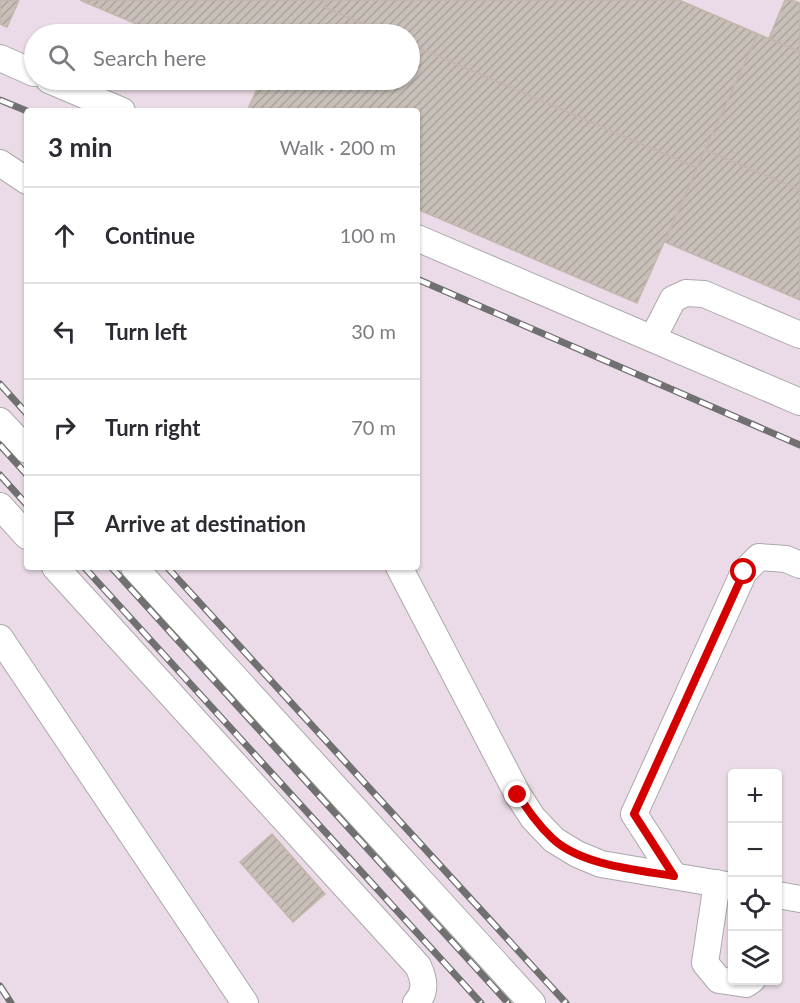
<!DOCTYPE html>
<meta charset="utf-8">
<style>
:root{--surface:#fff;--page:#f2f2f3;--text:#2b2b33;--muted:#7c7c81;--line:#e1e1e2}
body{margin:0;font-family:Lato,sans-serif;background:var(--page);color:var(--text)}
.controls{position:absolute;right:18px;bottom:18px;display:grid;overflow:hidden;border-radius:6px;box-shadow:0 2px 4px #0004}
.controls button{width:54px;height:54px;display:grid;place-items:center;padding:0;border:0;border-bottom:2px solid var(--line);background:var(--surface);color:var(--text);font:30px sans-serif}
.stop{position:absolute;width:18px;height:18px;margin:-14px;border:4px solid #d40000;border-radius:50%;background:#fff}
.stop.end{background:#d40000;border-color:#fff;box-shadow:0 2px 6px #0008}
.list{margin:0;padding:0;list-style:none}
h2{display:flex;justify-content:space-between;align-items:center;height:78px;margin:0;padding:0 24px;font-size:26px}
h2 small{font-size:20px;font-weight:400;color:var(--muted)}
.list li{display:grid;grid-template-columns:39px 1fr auto;gap:18px;align-items:center;box-sizing:border-box;height:96px;padding:0 24px;border-top:2px solid var(--line)}
.list b{display:block;font-size:22px;white-space:nowrap}
.list em{font-size:20px;font-style:normal;color:var(--muted)}
.icon{flex:none;width:33px;height:33px;fill:none;stroke:currentColor;stroke-width:2;stroke-linecap:round;stroke-linejoin:round}
.map{position:relative;flex:none;width:800px;height:1003px;overflow:hidden}
.search{position:absolute;background:var(--surface);box-shadow:0 2px 4px #0004;left:24px;top:24px;width:396px;height:66px;display:flex;align-items:center;gap:15px;box-sizing:border-box;padding:0 21px;border-radius:33px;color:var(--muted);font-size:22px}
.panel{position:absolute;background:var(--surface);box-shadow:0 2px 4px #0004;left:24px;top:108px;width:396px;height:462px;border-radius:6px}
.map>svg:first-child{display:block}
</style>
<div class="map">
<svg width="800" height="1003" viewBox="0 0 800 1003">
<defs>
<pattern id="building-hatch" width="6" height="6" patternUnits="userSpaceOnUse" patternTransform="scale(1.5)"><rect width="6" height="6" fill="#c7bfb8"/><path d="M-1 1l2-2M0 6l6-6M5 7l2-2" fill="none" stroke="#aba49e"/></pattern>
</defs>
<rect width="100%" height="100%" fill="#f2efe9"/>
<!-- industrial -->
<path fill="#ebdbe8" fill-rule="evenodd" d="M0,0H800V1003H0ZM34,34H410V80H34ZM27,111H417V567H27ZM732,774H778V980H732Z"/>
<!-- building -->
<g fill="url(#building-hatch)" stroke="#c4b6ab" stroke-width="1.5">
<polygon points="0,0 19,0 7,27 0,24"/>
<polygon points="80,0 327,0 324,7 387,34 160,34"/>
<polygon points="327,0 679,0 758,34 697,168 410,44 410,34 387,34 324,7"/>
<polygon points="785,0 791,0 800,3 800,52 769,38"/>
<polygon points="758,34 800,52 800,190 705,150"/>
<polygon points="410,44 697,168 637,303 417,209 417,111 247,111 261,80 410,80"/>
<polygon points="705,150 800,190 800,300 665,242"/>
<polygon points="272,834 325,894 293,922 240,862"/>
</g>
<g fill="none" stroke-linecap="round" stroke-linejoin="round">
<!-- minor casing -->
<g stroke="#a9a9a9" stroke-width="28">
<g id="minor">
<polyline points="0,58 34,73"/>
<polyline points="49,80 122,111"/>
<polyline points="0,163 27,181"/>
<polyline points="417,238 800,402"/>
<polyline points="653,338 673,299 686,293 704,294 800,335"/>
<polyline points="0,421 27,450"/>
<polyline points="0,506 27,536"/>
<path d="M55,567L418,966C424,979 427,991 416,1003"/>
<polyline points="134,567 532,1003"/>
<polyline points="399,567 518,795 533,818 554,840 577,854 601,864 732,886"/>
<polyline points="0,638 245,1003"/>
<polyline points="674,876 634,814 744,572 759,557 786,559 800,565"/>
<polyline points="717,883 705,963 719,980 746,984 752,980"/>
<polyline points="778,895 800,899"/>
</g>
</g>
<!-- minor -->
<use href="#minor" stroke="#fff" stroke-width="26"/>
<!-- rail casing -->
<g stroke="#707070" stroke-width="7">
<g id="rail">
<polyline points="0,100 27,111"/>
<polyline points="417,279 800,445"/>
<polyline points="0,384 27,414"/>
<polyline points="0,445 27,475"/>
<polyline points="0,475 27,505"/>
<polyline points="84,567 481,1003"/>
<polyline points="111,567 508,1003"/>
<polyline points="167,567 566,1003"/>
<polyline points="0,986 11,1003"/>
</g>
</g>
<!-- rail -->
<use href="#rail" stroke="#fff" stroke-width="4.5" stroke-dasharray="14" stroke-linecap="butt"/>
</g>
<g fill="none" stroke-linecap="round" stroke-linejoin="round">
<!-- route -->
<path stroke="#d40000" stroke-width="8" d="M518,795C528,810 538,825 552,838C580,865 637,870 674,876L634,814L744,572"/>
</g>
</svg>
<div class="controls">
<button>+</button>
<button>−</button>
<button><svg class="icon" aria-label="locate" viewBox="0 0 24 24"><circle cx="12" cy="12" r="6"/><path d="M12 2v4M12 18v4M2 12h4M18 12h4"/></svg></button>
<button><svg class="icon" aria-label="layers" viewBox="0 0 24 24"><path d="M12 4l9 5-9 5-9-5zM3 14l9 5 9-5"/></svg></button>
</div>
<div class="stop" style="left:744px;top:572px"></div>
<div class="stop end" style="left:518px;top:795px"></div>
<div class="search"><svg class="icon" aria-label="search" viewBox="0 0 24 24"><circle cx="10" cy="10" r="6"/><path d="M15 15l6 6"/></svg>Search here</div>
<section class="panel">
<h2>3 min<small>Walk · 200 m</small></h2>
<ul class="list">
<li><svg class="icon" aria-label="ahead" viewBox="0 0 24 24"><path d="M12 20V5M6 11l6-6 6 6"/></svg><div><b>Continue</b></div><em>100 m</em></li>
<li><svg class="icon" aria-label="left" viewBox="0 0 24 24"><path d="M17 20v-9H6M10 6l-5 5 5 5"/></svg><div><b>Turn left</b></div><em>30 m</em></li>
<li><svg class="icon" aria-label="right" viewBox="0 0 24 24"><path d="M7 20v-9h11M14 6l5 5-5 5"/></svg><div><b>Turn right</b></div><em>70 m</em></li>
<li><svg class="icon" aria-label="arrive" viewBox="0 0 24 24"><path d="M6 21V4h12l-3 4 3 4H6"/></svg><div><b>Arrive at destination</b></div></li>
</ul>
</section>
</div>
